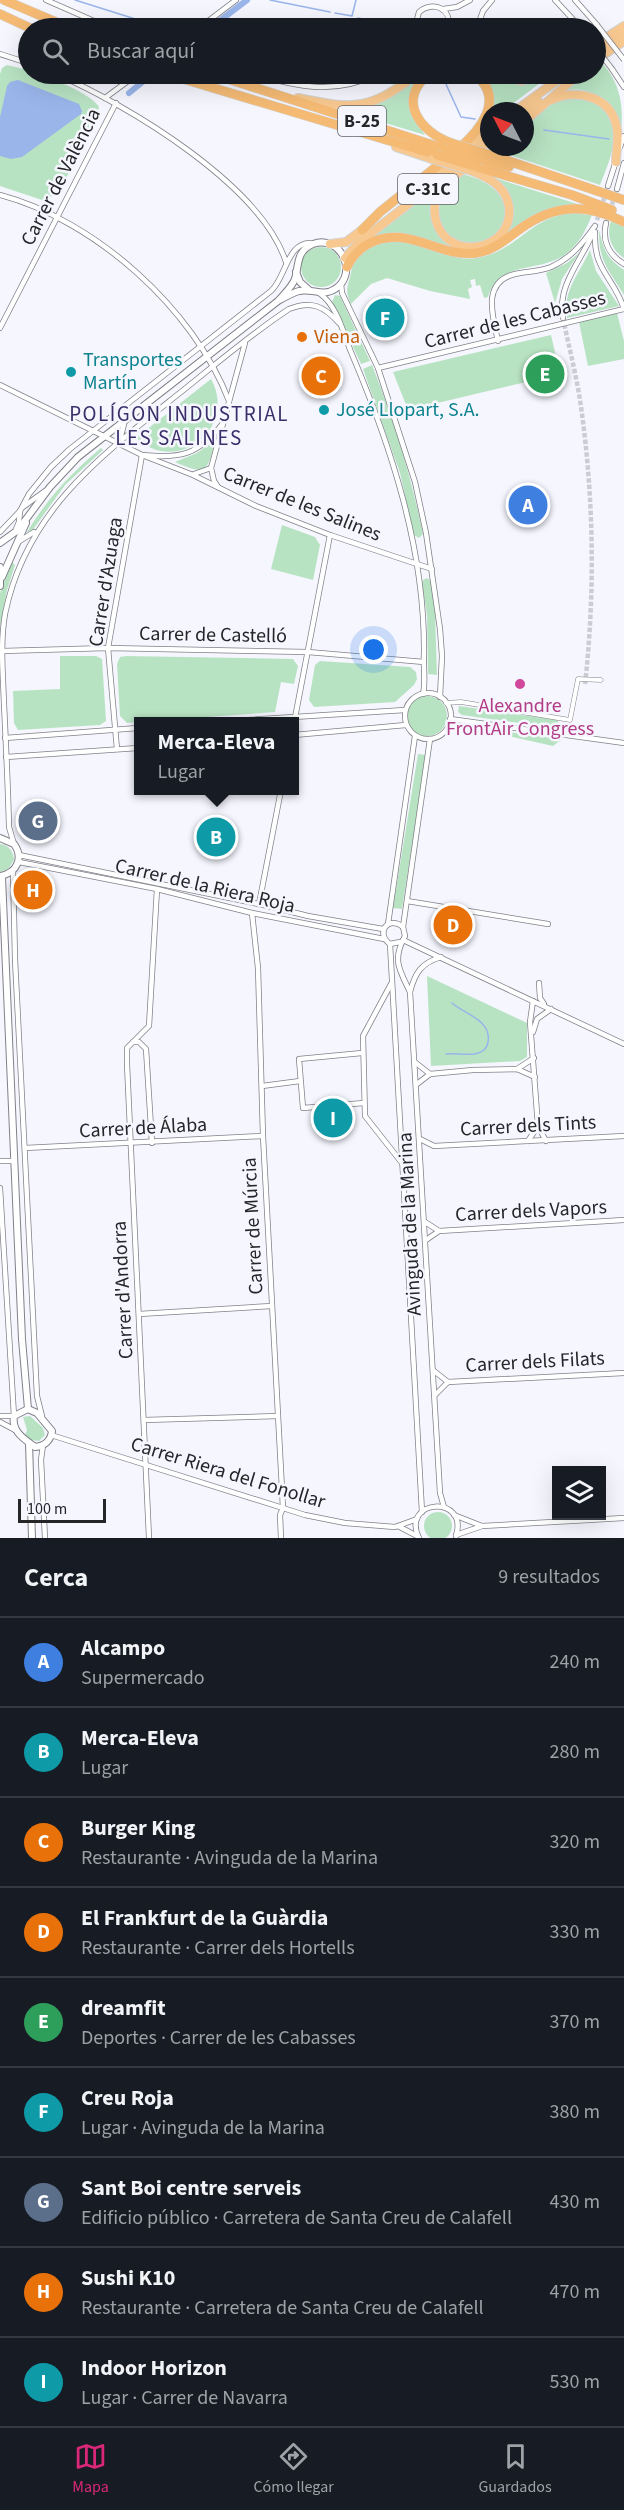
<!DOCTYPE html>
<html lang="es">
<meta charset="utf-8">
<style>
:root{--surface:#171b24;--page:#242831;--text:#f1f3f6;--muted:#9ea1a6;--line:#363941;--accent:#db2777}
body{margin:0;font-family:"Source Sans 3",sans-serif;background:var(--page);color:var(--text)}
.controls{position:absolute;right:18px;bottom:18px;display:grid;overflow:hidden;border-radius:0px;box-shadow:0 6px 24px #0002}
.controls button{width:54px;height:54px;display:grid;place-items:center;padding:0;border:0;border-bottom:2px solid var(--line);background:var(--surface);color:var(--text);font:30px sans-serif}
.compass{position:absolute;left:480px;top:102px;width:54px;height:54px;border-radius:50%;background:var(--surface);box-shadow:0 6px 24px #0002;rotate:312deg}
.scale{position:absolute;left:18px;bottom:15px;width:88px;box-sizing:border-box;padding-left:6px;border:3px solid #262629;border-top:0;font-size:16px;line-height:21px;white-space:nowrap;color:#262629;-webkit-text-stroke:4px #f5f6fe;paint-order:stroke}
.you{position:absolute;left:374px;top:650px;width:21px;height:21px;margin:-15px;border:4px solid #fff;border-radius:50%;background:#1a73e8;box-shadow:0 0 0 9px #1a73e833}
.badge{display:grid;place-items:center;width:39px;height:39px;border-radius:50%;background:var(--accent);color:#fff;font-size:20px;font-weight:700}
.pin{position:absolute;translate:-50% -50%;border:3px solid #fff;box-shadow:0 2px 6px #0006}
.popup{position:absolute;left:134px;top:717px;width:165px;height:78px;box-sizing:border-box;display:grid;place-content:center;border-radius:0px;background:var(--surface);filter:drop-shadow(0 2px 4px #0005);font-size:20px;white-space:nowrap;color:var(--muted)}
.popup b{font-size:22px;color:var(--text)}
.popup::after{content:'';position:absolute;left:50%;top:100%;margin-left:-12px;border:12px solid transparent;border-top-color:var(--surface)}
.list{margin:0;padding:0;list-style:none}
h2{display:flex;justify-content:space-between;align-items:center;height:78px;margin:0;padding:0 24px;font-size:26px}
h2 small{font-size:20px;font-weight:400;color:var(--muted)}
.list li{display:grid;grid-template-columns:39px 1fr auto;gap:18px;align-items:center;box-sizing:border-box;height:90px;padding:0 24px;border-top:2px solid var(--line)}
.list b{display:block;font-size:22px;white-space:nowrap}
.list p{margin:0;font-size:20px;white-space:nowrap;color:var(--muted)}
.list em{font-size:20px;font-style:normal;color:var(--muted)}
.icon{flex:none;width:33px;height:33px;fill:none;stroke:currentColor;stroke-width:2;stroke-linecap:round;stroke-linejoin:round}
.map{position:relative;flex:none;width:624px;height:1538px;overflow:hidden}
.search{position:absolute;background:var(--surface);box-shadow:0 6px 24px #0002;left:18px;right:18px;top:18px;height:66px;display:flex;align-items:center;gap:15px;box-sizing:border-box;padding:0 21px;border-radius:33px;color:var(--muted);font-size:22px}
.sheet{height:888px;background:var(--surface)}
nav{display:flex;justify-content:space-around;align-items:center;box-sizing:border-box;height:84px;border-top:2px solid var(--line);background:var(--surface);font-size:16px;color:var(--muted)}
nav a{display:grid;justify-items:center;gap:3px}
nav .on{color:var(--accent)}
.map>svg:first-child{display:block}
</style>
<div class="map">
<svg width="624" height="1538" viewBox="0 0 624 1538">
<rect width="100%" height="100%" fill="#f5f6fe"/>
<!-- green -->
<g fill="#b8e3c3">
<path d="M602,63C620,83 624,105 621,133C617,106 596,86 567,90L588,74H596V68Z"/>
<path d="M7,65L28,70V74C45,74 91,93 99,107L95,122L58,194L42,200L0,186V74L2,68Z"/>
<path d="M479,74C505,73 511,89 544,80L503,111H492Z"/>
<polygon points="420,76 413,118 425,135 342,110 410,84"/>
<path d="M569,98C576,99 586,98 593,100C599,102 602,108 606,113C622,137 609,161 600,185L494,150L497,147H525V125L555,102Z"/>
<path d="M455,171L431,213C435,231 442,238 457,249L416,237L360,245Z"/>
<path d="M463,174C545,196 488,266 453,238C445,232 440,225 439,215C438,197 449,184 463,174Z"/>
<polygon points="497,180 498,179 584,206 568,206 502,239 511,220"/>
<path d="M569,213L592,215C586,230 579,244 566,254C541,273 498,260 488,297L484,298L480,285L476,286L475,279L470,280L472,287L468,289L470,299L430,291L387,278L371,284L351,304C344,290 348,287 351,273C352,269 351,264 354,260C367,243 398,237 418,244C444,252 459,265 489,255C519,245 532,219 569,213Z"/>
<path d="M611,221L624,225V258C611,250 606,235 611,221Z"/>
<path d="M599,230C604,249 605,257 624,270V295C609,270 598,261 599,230Z"/>
<circle cx="321" cy="267" r="20"/>
<path d="M590,250L596,271L619,306L567,318C562,291 580,273 590,250Z"/>
<polygon points="579,253 562,279 555,303 546,273 567,263"/>
<polygon points="335,295 340,296 370,361 361,364 332,302"/>
<polygon points="374,306 376,306 383,328 370,332 363,318"/>
<polygon points="617,313 624,341 624,359 588,366 579,322"/>
<polygon points="551,335 560,374 408,410 393,372"/>
<path d="M372,365C394,420 411,476 423,534L419,538L414,535L400,473L363,369Z"/>
<path d="M211,379C238,428 177,476 136,438Z"/>
<path d="M215,440C208,472 206,476 175,462L197,453Z"/>
<path d="M101,448L103,450L65,485L32,531L27,532C47,499 71,473 101,448Z"/>
<polygon points="282,525 315,537 320,545 313,580 271,569"/>
<polygon points="11,561 15,565 7,590 0,627 0,593"/>
<polygon points="427,578 431,581 435,612 437,675 428,674 427,615 422,584 423,580"/>
<polygon points="60,656 96,656 102,659 106,721 100,725 18,730 14,723 13,691 60,689"/>
<polygon points="126,656 293,659 298,666 294,684 281,682 275,712 127,723 120,716 117,664 120,657"/>
<polygon points="320,661 410,667 416,672 417,679 414,685 395,702 314,707 309,700 315,665"/>
<circle cx="427" cy="716" r="20"/>
<polygon points="459,706 557,720 562,729 462,715 458,712"/>
<polygon points="477,728 561,739 561,740 553,746 476,729"/>
<polygon points="418,754 426,755 402,909 393,908"/>
<path d="M0,844C9,845 13,851 14,860L8,869L0,872Z"/>
<polygon points="427,976 527,1023 527,1057 520,1061 431,1066"/>
<polygon points="30,1416 43,1428 45,1435 39,1441 31,1440 25,1435 27,1430 23,1417"/>
<circle cx="438" cy="1526" r="14"/>
</g>
<!-- water -->
<polygon fill="#99b5ea" points="18,80 79,104 82,111 81,114 22,157 11,159 0,156 0,117 7,86 10,82"/>
<g fill="none" stroke-linecap="round" stroke-linejoin="round">
<!-- stream -->
<g stroke="#99b5ea" stroke-width="1.5">
<polyline points="75,0 164,28"/>
<polyline points="270,0 330,12"/>
<polyline points="335,13 352,16 356,0"/>
<polyline points="358,18 385,24"/>
<polyline points="219,21 221,28"/>
<polyline points="388,24 399,27"/>
<polyline points="445,82 461,117 475,119"/>
<polyline points="544,130 609,139"/>
<path d="M446,1054C455,1053 465,1055 474,1054C481,1053 487,1049 488,1042C492,1020 464,1014 452,1003"/>
</g>
<!-- canal -->
<g stroke="#99b5ea" stroke-width="6">
<polyline points="210,28 247,0"/>
<polyline points="129,93 145,80"/>
</g>
<!-- minor-tunnel -->
<g stroke="#ccccd3" stroke-width="4.5" stroke-dasharray="4.5 2" stroke-linecap="butt">
<polyline points="597,220 608,186"/>
<polyline points="606,223 617,189"/>
<path d="M563,318C569,348 577,377 581,407C594,498 595,594 585,685"/>
</g>
<!-- pedestrian casing -->
<g stroke="#808188" stroke-width="5">
<polyline id="pedestrian" points="446,703 461,702 570,720 578,679 601,680"/>
</g>
<!-- minor casing -->
<g stroke="#808188" stroke-width="6">
<g id="minor">
<polyline points="46,0 110,28"/>
<polyline points="555,0 581,28"/>
<polyline points="575,0 597,25"/>
<polyline points="443,9 457,7 470,0"/>
<polyline points="199,28 236,0"/>
<path d="M417,28L416,23L419,12C433,0 453,9 448,28"/>
<polyline points="477,28 483,11 492,0"/>
<polyline points="0,54 28,63"/>
<polyline points="612,69 624,87"/>
<path d="M56,74C128,105 261,185 286,262"/>
<path d="M252,74C299,86 332,96 378,74"/>
<polyline points="105,98 136,75"/>
<polyline points="620,147 624,136"/>
<polyline points="608,186 616,161"/>
<polyline points="617,189 624,163"/>
<path d="M0,195C95,220 194,309 229,401"/>
<path d="M606,223C602,241 609,255 624,264"/>
<path d="M595,232C593,271 614,277 624,309"/>
<polyline points="341,284 342,293 378,368 415,482 426,533 440,629 442,656 440,697"/>
<path d="M319,293C337,305 343,332 351,352C391,446 425,549 424,653C423,666 426,681 423,694"/>
<path d="M563,318C557,286 580,262 592,235"/>
<polyline points="0,328 116,103"/>
<path d="M498,341C493,317 481,282 515,274C527,271 539,272 551,267C571,258 583,243 595,226"/>
<polyline points="378,368 624,309"/>
<polyline points="0,385 142,455 193,475 256,506 330,535 432,569"/>
<polyline points="120,440 125,420"/>
<polyline points="194,474 211,468"/>
<polyline points="218,487 214,481 211,468 245,343"/>
<polyline points="23,507 45,491"/>
<path d="M16,529L19,522L20,511L29,494L51,467L70,449L271,291C286,278 287,241 312,243"/>
<polyline points="0,532 20,511"/>
<polyline points="18,542 34,532"/>
<polyline points="2,651 108,648 308,652 424,662"/>
<circle cx="428" cy="716" r="23"/>
<polyline points="450,719 624,743"/>
<polyline points="216,722 405,710"/>
<polyline points="294,723 330,535"/>
<polyline points="294,735 406,725"/>
<polyline points="5,738 138,728"/>
<path d="M430,739L403,927L405,936C392,960 399,969 410,992L440,1493L444,1507"/>
<path d="M117,749L108,648L142,455C180,459 199,455 223,423"/>
<polyline points="6,757 138,748"/>
<path d="M14,844L9,827C8,786 6,745 4,704C3,674 0,644 5,614C26,510 103,454 181,392C216,364 251,334 289,309C311,300 324,306 339,323"/>
<polyline points="19,855 268,906 308,916 383,929"/>
<polyline points="19,862 157,889 252,913 384,939"/>
<polyline points="13,871 15,959 37,1396 42,1416"/>
<polyline points="407,901 548,924"/>
<polyline points="259,904 281,790"/>
<polyline points="252,913 258,968 263,1136 283,1508 280,1515 281,1538"/>
<polyline points="388,924 415,736"/>
<polyline points="403,940 624,1044"/>
<path d="M400,942L390,944C375,933 388,915 403,927"/>
<polyline points="390,944 422,1512"/>
<polyline points="539,983 540,998 544,1004"/>
<polyline points="391,984 363,1036 365,1116 402,1163"/>
<path d="M410,992C415,973 421,963 441,957"/>
<polyline points="533,1001 530,1022 538,1126 546,1141"/>
<polyline points="533,1032 537,1019 551,1009"/>
<polyline points="133,1042 149,1026 157,889"/>
<polyline points="362,1053 299,1059 303,1108 364,1103"/>
<polyline points="416,1063 430,1074"/>
<polyline points="517,1069 534,1058"/>
<polyline points="417,1084 430,1074 473,1070 517,1069 535,1077"/>
<polyline points="262,1086 300,1081"/>
<polyline points="420,1139 434,1146 624,1136"/>
<polyline points="528,1141 538,1126"/>
<polyline points="25,1148 263,1136"/>
<polyline points="0,1161 14,1161"/>
<polyline points="0,1188 14,1416 0,1416"/>
<polyline points="425,1222 439,1231"/>
<polyline points="426,1240 439,1231 624,1220"/>
<polyline points="139,1314 272,1306"/>
<polyline points="434,1371 448,1382"/>
<polyline points="435,1395 448,1382 624,1373"/>
<polyline points="144,1420 278,1416"/>
<polyline points="0,1422 15,1430"/>
<polyline points="51,1435 305,1515 345,1523 395,1527 417,1519"/>
<polyline points="43,1445 41,1460 45,1538"/>
<polyline points="454,1515 482,1526"/>
<polyline points="398,1526 417,1536"/>
<polyline points="456,1535 482,1526 624,1518"/>
<polyline points="149,1538 127,1064 127,1048 133,1042 139,1042 146,1049 152,1143"/>
<path d="M419,1538C400,1499 469,1494 456,1536"/>
</g>
</g>
<!-- tertiary casing -->
<g stroke="#808188" stroke-width="8">
<g id="tertiary">
<polyline points="296,272 300,282 309,290"/>
<path d="M0,543L18,530L50,487L78,457L278,301C284,294 292,287 295,279C299,265 296,251 313,244C341,234 359,274 335,289C323,297 312,288 299,291C292,293 285,297 278,301"/>
<polyline points="0,567 0,586"/>
<polyline points="2,577 26,523"/>
<path d="M0,838L14,844C24,858 17,873 0,876"/>
<polyline points="2,877 22,1339 28,1409"/>
<path d="M28,1409L37,1413L52,1431C51,1440 45,1446 35,1447C24,1439 11,1431 14,1416Z"/>
<polyline points="29,1443 32,1538"/>
</g>
</g>
<!-- trunk casing -->
<g stroke="#d4d4d4" stroke-width="10">
<g id="trunk">
<polyline points="596,44 624,26"/>
<polyline points="596,53 624,34"/>
<polyline points="596,60 624,41"/>
<polyline points="498,74 521,81 548,74"/>
<path d="M298,98C356,110 370,110 417,74"/>
<path d="M551,100C577,88 612,96 617,129C619,139 616,151 616,162"/>
<polyline points="515,111 566,74"/>
<polyline points="525,113 539,102"/>
<polyline points="525,121 579,74"/>
<polyline points="396,147 432,159"/>
<polyline points="464,151 489,132"/>
<polyline points="472,154 489,141"/>
<path d="M468,166C457,174 445,182 438,194C434,202 434,213 436,221C448,263 514,251 509,207C506,186 489,178 472,171"/>
<polyline points="426,181 451,161"/>
<polyline points="330,244 346,242 366,227"/>
<polyline points="345,258 357,244 460,164"/>
</g>
</g>
<!-- motorway casing -->
<g stroke="#d4d4d4" stroke-width="10">
<g id="motorway">
<polyline points="4,0 70,28"/>
<polyline points="0,14 30,28"/>
<polyline points="167,74 437,155"/>
<polyline points="213,74 445,149"/>
<path d="M429,74C396,100 420,132 451,143"/>
<path d="M457,150C480,131 507,98 474,74"/>
<polyline points="491,155 624,200"/>
<polyline points="485,161 509,167"/>
<polyline points="477,167 572,195 612,210"/>
<polyline points="362,230 380,212 446,159"/>
<path d="M347,267C352,256 358,250 368,244C407,223 438,258 476,253C493,251 506,239 520,229C554,204 586,203 624,222"/>
</g>
</g>
<!-- pedestrian -->
<use href="#pedestrian" stroke="#fff" stroke-width="4"/>
<!-- minor -->
<use href="#minor" stroke="#fff" stroke-width="4.5"/>
<!-- tertiary -->
<use href="#tertiary" stroke="#fff" stroke-width="6"/>
<!-- trunk -->
<use href="#trunk" stroke="#f7c890" stroke-width="8"/>
<!-- motorway -->
<use href="#motorway" stroke="#f5bb75" stroke-width="9"/>
<!-- minor-bridge casing -->
<g stroke="#808188" stroke-width="6" stroke-linecap="butt">
<g id="minor-bridge">
<polyline points="597,25 624,60"/>
<polyline points="596,48 612,69"/>
</g>
</g>
<!-- trunk-bridge casing -->
<g stroke="#d4d4d4" stroke-width="10" stroke-linecap="butt">
<polyline id="trunk-bridge" points="432,159 472,171"/>
</g>
<!-- motorway-bridge casing -->
<g stroke="#d4d4d4" stroke-width="10" stroke-linecap="butt">
<g id="motorway-bridge">
<polyline points="451,143 491,155"/>
<polyline points="445,149 485,161"/>
<polyline points="437,155 477,167"/>
</g>
</g>
<!-- minor-bridge -->
<use href="#minor-bridge" stroke="#fff" stroke-width="4.5"/>
<!-- trunk-bridge -->
<use href="#trunk-bridge" stroke="#f7c890" stroke-width="8"/>
<!-- motorway-bridge -->
<use href="#motorway-bridge" stroke="#f5bb75" stroke-width="9"/>
</g>
<!-- markers -->
<circle fill="#e8710a" stroke="#f5f6fe" stroke-width="2" cx="302" cy="337" r="6"/>
<g fill="#0f9aa8" stroke="#f5f6fe" stroke-width="2">
<circle cx="71" cy="372" r="6"/>
<circle cx="324" cy="410" r="6"/>
</g>
<circle fill="#d1479c" stroke="#f5f6fe" stroke-width="2" cx="520" cy="684" r="6"/>
<g text-anchor="middle" dominant-baseline="central" stroke-width="5" stroke-linejoin="round" paint-order="stroke">
<!-- shield labels -->
<g fill="#f5f6fe" stroke="#646469" stroke-width="1.5">
<rect x="338" y="106" width="48" height="30" rx="4.5"/>
<rect x="398" y="174" width="60" height="30" rx="4.5"/>
</g>
<g font-size="18" font-weight="bold" fill="#262629">
<text x="362" y="121">B-25</text>
<text x="428" y="189">C-31C</text>
</g>
<!-- street labels -->
<g font-size="20" fill="#262629" stroke="#f5f6fe">
<text transform="translate(61 177) rotate(-63)">Carrer de València</text>
<text transform="translate(515 320) rotate(-14)">Carrer de les Cabasses</text>
<text transform="translate(302 504) rotate(22)">Carrer de les Salines</text>
<text transform="translate(106 582) rotate(-81)">Carrer d'Azuaga</text>
<text transform="translate(213 635) rotate(1)">Carrer de Castelló</text>
<text transform="translate(205 886) rotate(13)">Carrer de la Riera Roja</text>
<text transform="translate(528 1126) rotate(-3)">Carrer dels Tints</text>
<text transform="translate(143 1128) rotate(-3)">Carrer de Álaba</text>
<text transform="translate(531 1211) rotate(-3)">Carrer dels Vapors</text>
<text transform="translate(410 1224) rotate(-93)">Avinguda de la Marina</text>
<text transform="translate(253 1226) rotate(-93)">Carrer de Múrcia</text>
<text transform="translate(123 1290) rotate(-93)">Carrer d'Andorra</text>
<text transform="translate(535 1362) rotate(-3)">Carrer dels Filats</text>
<text transform="translate(228 1473) rotate(17)">Carrer Riera del Fonollar</text>
</g>
<!-- food labels -->
<g font-size="20" fill="#c56008" stroke="#f5f6fe" text-anchor="start">
<text x="314" y="337">Viena</text>
</g>
<!-- culture labels -->
<g font-size="20" fill="#0d838f" stroke="#f5f6fe" text-anchor="start">
<text x="83" y="360">Transportes<tspan x="83" dy="23">Martín</tspan></text>
<text x="336" y="410">José Llopart, S.A.</text>
</g>
<!-- hotel labels -->
<g font-size="20" fill="#b23c85" stroke="#f5f6fe">
<text x="520" y="706">Alexandre<tspan x="520" dy="23">FrontAir Congress</tspan></text>
</g>
<!-- neighbourhood labels -->
<g font-size="21" letter-spacing="1.5" fill="#3a2f6a" stroke="#f5f6fe">
<text x="179" y="414">POLÍGON INDUSTRIAL<tspan x="179" dy="24">LES SALINES</tspan></text>
</g>
</g>
</svg>
<div class="controls">
<button><svg class="icon" aria-label="layers" viewBox="0 0 24 24"><path d="M12 4l9 5-9 5-9-5zM3 14l9 5 9-5"/></svg></button>
</div>
<svg class="compass" viewBox="-18 -18 36 36"><path d="M0-13l5 13h-10z" fill="#e53935"/><path d="M0 13l5-13h-10z" fill="#9ea1a6"/></svg>
<div class="scale">100 m</div>
<div class="you"></div>
<div class="pin badge" style="left:528px;top:505px;background:#3f7fe0">A</div>
<div class="pin badge" style="left:216px;top:837px;background:#0f9aa8">B</div>
<div class="popup"><b>Merca-Eleva</b>Lugar</div>
<div class="pin badge" style="left:321px;top:376px;background:#e8710a">C</div>
<div class="pin badge" style="left:453px;top:925px;background:#e8710a">D</div>
<div class="pin badge" style="left:545px;top:374px;background:#2e9e5b">E</div>
<div class="pin badge" style="left:385px;top:318px;background:#0f9aa8">F</div>
<div class="pin badge" style="left:38px;top:821px;background:#5c6f8a">G</div>
<div class="pin badge" style="left:33px;top:890px;background:#e8710a">H</div>
<div class="pin badge" style="left:333px;top:1118px;background:#0f9aa8">I</div>
<div class="search"><svg class="icon" aria-label="search" viewBox="0 0 24 24"><circle cx="10" cy="10" r="6"/><path d="M15 15l6 6"/></svg>Buscar aquí</div>
</div>
<section class="sheet">
<h2>Cerca<small>9 resultados</small></h2>
<ul class="list">
<li><span class="badge" style="background:#3f7fe0">A</span><div><b>Alcampo</b><p>Supermercado</p></div><em>240 m</em></li>
<li><span class="badge" style="background:#0f9aa8">B</span><div><b>Merca-Eleva</b><p>Lugar</p></div><em>280 m</em></li>
<li><span class="badge" style="background:#e8710a">C</span><div><b>Burger King</b><p>Restaurante · Avinguda de la Marina</p></div><em>320 m</em></li>
<li><span class="badge" style="background:#e8710a">D</span><div><b>El Frankfurt de la Guàrdia</b><p>Restaurante · Carrer dels Hortells</p></div><em>330 m</em></li>
<li><span class="badge" style="background:#2e9e5b">E</span><div><b>dreamfit</b><p>Deportes · Carrer de les Cabasses</p></div><em>370 m</em></li>
<li><span class="badge" style="background:#0f9aa8">F</span><div><b>Creu Roja</b><p>Lugar · Avinguda de la Marina</p></div><em>380 m</em></li>
<li><span class="badge" style="background:#5c6f8a">G</span><div><b>Sant Boi centre serveis</b><p>Edificio público · Carretera de Santa Creu de Calafell</p></div><em>430 m</em></li>
<li><span class="badge" style="background:#e8710a">H</span><div><b>Sushi K10</b><p>Restaurante · Carretera de Santa Creu de Calafell</p></div><em>470 m</em></li>
<li><span class="badge" style="background:#0f9aa8">I</span><div><b>Indoor Horizon</b><p>Lugar · Carrer de Navarra</p></div><em>530 m</em></li>
</ul>
</section>
<nav>
<a class="on"><svg class="icon" aria-label="map" viewBox="0 0 24 24"><path d="M3 6l6-2 6 2 6-2v14l-6 2-6-2-6 2zM9 4v14M15 6v14"/></svg>Mapa</a>
<a><svg class="icon" aria-label="directions" viewBox="0 0 24 24"><path d="M12 3l9 9-9 9-9-9zM9 14v-3h6M13 9l2 2-2 2"/></svg>Cómo llegar</a>
<a><svg class="icon" aria-label="saved" viewBox="0 0 24 24"><path d="M7 4h10v16l-5-4-5 4z"/></svg>Guardados</a>
</nav>
